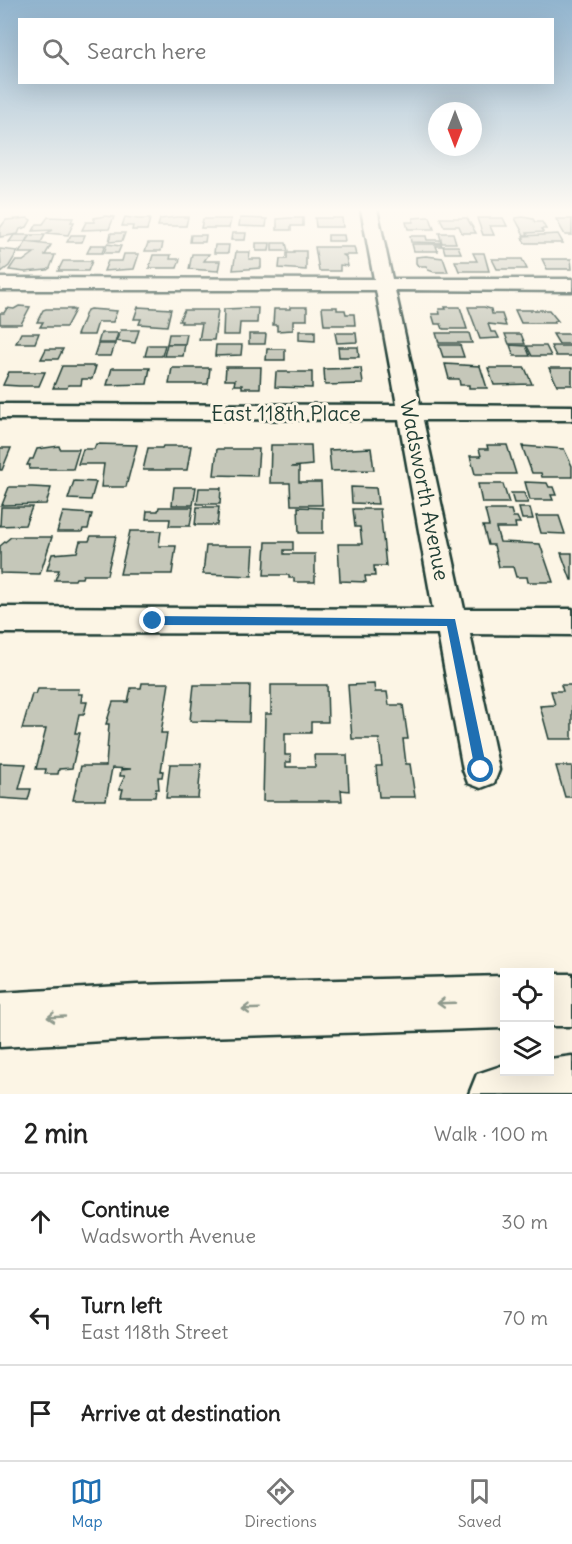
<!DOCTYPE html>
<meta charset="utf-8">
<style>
:root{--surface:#fff;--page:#f6f6f6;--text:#222;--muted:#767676;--line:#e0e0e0;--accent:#1f6fb2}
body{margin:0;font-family:Delius,sans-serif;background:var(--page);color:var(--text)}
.controls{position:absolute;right:18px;bottom:18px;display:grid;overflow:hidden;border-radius:0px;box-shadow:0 6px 24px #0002}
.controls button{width:54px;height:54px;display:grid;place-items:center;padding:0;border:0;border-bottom:2px solid var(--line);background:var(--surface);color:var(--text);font:30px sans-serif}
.compass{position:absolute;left:428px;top:102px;width:54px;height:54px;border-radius:50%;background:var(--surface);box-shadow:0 6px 24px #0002;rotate:180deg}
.stop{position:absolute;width:18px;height:18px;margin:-14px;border:4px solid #1f6fb2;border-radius:50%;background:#fff}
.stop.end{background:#1f6fb2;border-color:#fff;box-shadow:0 2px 6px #0008}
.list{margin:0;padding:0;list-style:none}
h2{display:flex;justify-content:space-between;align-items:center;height:78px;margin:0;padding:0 24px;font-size:26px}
h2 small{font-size:20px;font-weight:400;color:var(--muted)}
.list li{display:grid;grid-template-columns:39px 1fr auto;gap:18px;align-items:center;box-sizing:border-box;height:96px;padding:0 24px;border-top:2px solid var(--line)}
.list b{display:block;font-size:22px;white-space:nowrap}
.list p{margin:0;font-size:20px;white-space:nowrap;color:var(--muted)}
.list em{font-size:20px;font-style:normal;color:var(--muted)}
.icon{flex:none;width:33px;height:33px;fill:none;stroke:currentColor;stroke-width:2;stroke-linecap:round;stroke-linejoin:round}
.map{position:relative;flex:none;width:572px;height:1094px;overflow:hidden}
.search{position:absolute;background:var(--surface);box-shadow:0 6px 24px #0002;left:18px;right:18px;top:18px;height:66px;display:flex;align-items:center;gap:15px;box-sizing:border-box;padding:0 21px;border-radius:0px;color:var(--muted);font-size:22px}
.sheet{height:366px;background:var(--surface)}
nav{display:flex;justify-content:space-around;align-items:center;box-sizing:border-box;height:84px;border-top:2px solid var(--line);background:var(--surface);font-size:16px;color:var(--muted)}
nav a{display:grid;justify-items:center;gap:3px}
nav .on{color:var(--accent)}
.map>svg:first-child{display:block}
</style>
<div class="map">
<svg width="572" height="1094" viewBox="0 0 572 1094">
<rect width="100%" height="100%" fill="#fcf5e5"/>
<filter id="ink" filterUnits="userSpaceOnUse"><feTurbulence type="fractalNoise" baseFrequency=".0167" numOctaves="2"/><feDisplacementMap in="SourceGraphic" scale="12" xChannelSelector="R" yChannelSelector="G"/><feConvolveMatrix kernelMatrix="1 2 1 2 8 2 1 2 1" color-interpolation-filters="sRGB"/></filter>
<g filter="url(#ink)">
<!-- building -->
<g fill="#c5c7b9" stroke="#1f3d34" stroke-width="1.5">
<polygon points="105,216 114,217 109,229 82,230 86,222 94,222 94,218"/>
<polygon points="48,217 73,218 71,222 74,222 68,235 47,233 53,230 33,231 37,224 43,224"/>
<polygon points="125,217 138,219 150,219 147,230 132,230 133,226 122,226"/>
<polygon points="177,217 188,217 186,226 158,226 160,219"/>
<polygon points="427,217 430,217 434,229 408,229 406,222 413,222 413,218"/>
<polygon points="523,217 533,219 535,222 542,222 546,229 541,229 543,232 527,233 528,235 524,235 515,218"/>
<polygon points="28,218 31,220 27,227 20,229 18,234 0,237 0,228 6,220"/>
<polygon points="240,218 267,219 266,227 239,226"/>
<polygon points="289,218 303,218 303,226 291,226 291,230 277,230 277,219"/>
<polygon points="315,218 342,218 343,227 316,227"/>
<polygon points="440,218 467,218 476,233 462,233 459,226 444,226"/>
<polygon points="477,218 503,218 507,226 490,226 494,235 483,235"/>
<polygon points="203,219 231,219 229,228 201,228"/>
<polygon points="556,219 572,219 572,235 565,235"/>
<polygon points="111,233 125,233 122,241 109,242"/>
<polygon points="232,233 246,233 245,240 231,240"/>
<polygon points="439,233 453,233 456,243 442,243"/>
<polygon points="558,234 563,243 525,243 522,238 524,238 523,236"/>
<polygon points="14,235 29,235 25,242 9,242"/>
<polygon points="31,235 45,235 41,242 26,242"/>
<polygon points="71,235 85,235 82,242 67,242"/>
<polygon points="191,235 206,235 205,242 190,242"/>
<polygon points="328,235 344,235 345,241 328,241"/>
<polygon points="410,236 426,236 427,240 440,240 441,243 411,242"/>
<polygon points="26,242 51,245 45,255 55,255 50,268 47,270 25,272 9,270 15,261 23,261 34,253 19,253"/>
<polygon points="148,243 163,243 161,251 145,251"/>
<polygon points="256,243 270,243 269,251 256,251"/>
<polygon points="272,243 286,243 288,251 272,251"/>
<polygon points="107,244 121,246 118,253 104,253"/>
<polygon points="412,244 441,244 442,246 436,246 438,251 414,251"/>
<polygon points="91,245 105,245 102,253 87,253"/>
<polygon points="215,245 229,245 228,253 214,253"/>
<polygon points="443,246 458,246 461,253 445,253"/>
<polygon points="315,247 354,247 356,255 343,255 346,257 348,266 340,265 340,271 319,271"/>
<polygon points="0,249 18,251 9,266 1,272"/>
<polygon points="294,251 306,251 306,270 279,268 280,259 287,259 287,253 294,253"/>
<polygon points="236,252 250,252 249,259 261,259 261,268 233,270"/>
<polygon points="473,253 484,253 489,271 459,271 455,261 477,261"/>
<polygon points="124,254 139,254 134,269 104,271 108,261 122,261"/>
<polygon points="192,254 209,254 204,261 220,261 218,271 189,269"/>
<polygon points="153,255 171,255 170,259 180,259 177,268 149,268"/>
<polygon points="426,256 443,258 448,272 434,272 428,270 426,266 418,266 416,263 416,257"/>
<polygon points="492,259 522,259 527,269 497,269"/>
<polygon points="542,259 571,259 572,269 547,269"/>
<polygon points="63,261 92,261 88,271 58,271"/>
<polygon points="19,306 30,307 21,324 0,324 0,313 4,313 7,308 14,309"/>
<polygon points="138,307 171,309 167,326 139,324 141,319 134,319"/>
<polygon points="290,307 307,307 307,320 293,320 293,330 277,331 277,325 273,325 274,309 290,309"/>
<polygon points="322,307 337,307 337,310 345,310 346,314 354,314 355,325 324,325"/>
<polygon points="445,307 460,307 467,329 443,329 441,324 435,324 432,314 440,314 439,309 446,309"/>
<polygon points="468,307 484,307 491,309 492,314 502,314 506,326 488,324 491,332 496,332 499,338 480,339"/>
<polygon points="249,308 258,308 257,323 240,323 239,335 223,335 224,309"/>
<polygon points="46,309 72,309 71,310 75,310 66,327 40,327 43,322 37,322 43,310"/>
<polygon points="90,309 117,311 113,322 98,322 94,335 77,335 87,310"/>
<polygon points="184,310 218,310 214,340 199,340 202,323 181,323 182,321 179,321"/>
<polygon points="515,310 549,310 558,321 554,321 555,323 521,323"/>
<polygon points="121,330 139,330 135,343 116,341"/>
<polygon points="299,331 315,331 315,341 299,340"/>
<polygon points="21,333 39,333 35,343 16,343"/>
<polygon points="101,333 118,333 115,343 98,343"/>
<polygon points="335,333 356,333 357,342 337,343"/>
<polygon points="436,333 469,333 472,343 439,343"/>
<polygon points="169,334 187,334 185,344 167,344"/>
<polygon points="249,334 266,334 265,344 249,344"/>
<polygon points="505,334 521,334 525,344 509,344"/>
<polygon points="553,334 570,334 572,344 559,344"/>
<polygon points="98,344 115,344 111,356 94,356"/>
<polygon points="167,344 185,344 183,356 164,356"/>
<polygon points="148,345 165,345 162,356 145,356"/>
<polygon points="216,345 242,345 241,355 215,356"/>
<polygon points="439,345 460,345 464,357 443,357"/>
<polygon points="510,345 526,346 530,356 514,356"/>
<polygon points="527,346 546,346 551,356 532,356"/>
<polygon points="551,346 572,346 572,356 556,356"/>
<polygon points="338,347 358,347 359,357 339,357"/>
<polygon points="46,349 63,349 58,359 41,359"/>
<polygon points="267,349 285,349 285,360 266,360"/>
<polygon points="445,364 480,366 487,388 469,388 469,385 460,385 459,379 449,379"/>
<polygon points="62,366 96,366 92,379 82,379 81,385 68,385 67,388 53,388"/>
<polygon points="226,367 261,367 260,388 242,388 242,385 234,385 235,380 225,380"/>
<polygon points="112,368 150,368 147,384 107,385"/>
<polygon points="172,368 210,368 208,384 169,384"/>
<polygon points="361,368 363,384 325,385 324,369"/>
<polygon points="488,368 525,368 532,384 494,385"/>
<polygon points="549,368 572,368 572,385 557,385"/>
<polygon points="9,372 45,372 39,386 19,386 3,385"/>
<polygon points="276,372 312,372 312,388 275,387"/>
<polygon points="96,444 137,445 126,487 101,487 104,464 78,464 83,449 94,449"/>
<polygon points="271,445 311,445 312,465 291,467 299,467 299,482 321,482 322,505 291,505 290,483 270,483"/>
<polygon points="487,445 507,445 516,474 475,474 470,456 481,456 479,449 488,449"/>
<polygon points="59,446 60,449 79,449 73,469 29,469 30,465 27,465 30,459 33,459 37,449"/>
<polygon points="163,446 191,446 187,470 143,470 148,448 162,448"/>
<polygon points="522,446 564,449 572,466 572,477 542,477 541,473 532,473"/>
<polygon points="0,448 11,448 2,470 0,470"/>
<polygon points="371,448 374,470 331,471 329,450"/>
<polygon points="217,449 259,449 257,476 214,475"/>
<polygon points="74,481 96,482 91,500 68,499"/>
<polygon points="525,482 547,483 549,487 553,487 556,495 551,495 553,500 530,500"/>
<polygon points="478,484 503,484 509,503 482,503"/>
<polygon points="9,487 32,487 51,488 46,504 2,505"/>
<polygon points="174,487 196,487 193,505 172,505"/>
<polygon points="351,487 376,488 378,504 352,503"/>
<polygon points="199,488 221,488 220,504 197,504"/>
<polygon points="511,493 524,493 528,503 514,503"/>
<polygon points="1,507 32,507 25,525 0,526"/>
<polygon points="159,507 193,507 190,526 169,526 170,519 146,519 147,511 158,511"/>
<polygon points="197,507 219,507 217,525 195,525"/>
<polygon points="298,507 323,508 323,533 299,533"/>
<polygon points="519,508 530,508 533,519 522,519"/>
<polygon points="353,509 380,509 386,566 374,566 375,576 365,576 366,582 340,581 338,544 362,544 360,527 355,527"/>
<polygon points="485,510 511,510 513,517 517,517 520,523 515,523 516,528 496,528 500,542 540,544 553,582 528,582 527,577 516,577 513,567 499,567 494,545 488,545 483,526 489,526"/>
<polygon points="63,512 92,514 88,529 83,529 82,532 57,532"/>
<polygon points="536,516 559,516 565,534 541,533"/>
<polygon points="130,531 161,531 159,546 176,546 172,574 120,574"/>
<polygon points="91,536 116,536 107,575 83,575 82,578 76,578 75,580 55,580 59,570 47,570 52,554 77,552 80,541 89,541"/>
<polygon points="11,537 52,537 40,574 0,573 0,546"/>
<polygon points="266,542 293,542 293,550 284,550 284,554 315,554 315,582 294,582 294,578 289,578 289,575 264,575"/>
<polygon points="206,546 254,546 252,576 203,574"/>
<polygon points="561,553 572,553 572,580 571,580"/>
<polygon points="142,683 169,683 161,733 167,733 161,771 163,771 162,777 158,777 159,789 156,789 155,797 121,797 123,789 119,789 125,776 120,776 121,770 131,769 112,768 106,800 73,800 81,766 106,766 109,724 106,724 113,702 128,702 131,688 141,688"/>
<polygon points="374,684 375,692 387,692 389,705 403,705 408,739 403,739 406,764 410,764 415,797 379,797 376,766 382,766 379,739 352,739 348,685"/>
<polygon points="194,685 250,685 249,722 190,721"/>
<polygon points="271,685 327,685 328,722 311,722 311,733 285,733 285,755 291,755 291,762 286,762 286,767 315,767 314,755 347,755 349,791 341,790 342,801 263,801 265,714 271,714"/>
<polygon points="561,685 572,685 572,739 549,739 540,706 555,705 551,691 563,691"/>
<polygon points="38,689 79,689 78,694 82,694 81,702 87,702 84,714 79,714 75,733 80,733 72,768 59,769 58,774 45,774 46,769 36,769 46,729 22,729 32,694 36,694"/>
<polygon points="0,763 26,764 19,789 31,789 28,800 0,798"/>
<polygon points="170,764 201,764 198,798 166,798"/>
<polygon points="556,766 572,766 572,797 565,797"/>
</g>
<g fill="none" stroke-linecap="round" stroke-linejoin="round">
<!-- minor casing -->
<g stroke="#1f3d34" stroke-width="5">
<polygon id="minor" points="361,209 377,209 392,279 572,279 572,291 395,290 420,405 572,406 572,420 423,420 464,609 572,609 572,635 470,634 499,770 494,783 481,788 468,783 463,770 438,634 0,633 0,607 433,609 399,420 0,418 0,404 397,405 376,290 0,290 0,278 374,279"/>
</g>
<!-- highway casing -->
<g stroke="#1f3d34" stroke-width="5">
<g id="highway">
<rect x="550" y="974" width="22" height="52"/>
<polygon points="504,976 504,1028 137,1039 0,1047 0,993 137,985"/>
<polygon points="572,1056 572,1094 469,1094 477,1074 504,1065 504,1072 550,1072 550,1059"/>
</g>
</g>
<!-- minor -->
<use href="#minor" fill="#fcf5e5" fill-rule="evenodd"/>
<!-- highway -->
<use href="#highway" fill="#fcf5e5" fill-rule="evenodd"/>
</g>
<!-- one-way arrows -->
<defs><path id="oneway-shaft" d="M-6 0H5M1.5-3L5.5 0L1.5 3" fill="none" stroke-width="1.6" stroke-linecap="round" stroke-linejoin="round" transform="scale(1.5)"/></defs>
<g stroke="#8e998c">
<use href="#oneway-shaft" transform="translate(446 1003) rotate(178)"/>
<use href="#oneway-shaft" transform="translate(251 1009) rotate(178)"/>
<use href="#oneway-shaft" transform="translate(56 1017) rotate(177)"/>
</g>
</g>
<!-- sky -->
<linearGradient id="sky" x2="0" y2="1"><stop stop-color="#91b4ce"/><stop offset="0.58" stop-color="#fefaf3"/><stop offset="1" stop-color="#fefaf3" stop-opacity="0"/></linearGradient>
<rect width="572" height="362" fill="url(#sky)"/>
<!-- route -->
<polygon fill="#1f6fb2" points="153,616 455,619 487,770 485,775 481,776 476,775 475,770 447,626 153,625 148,621"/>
<g text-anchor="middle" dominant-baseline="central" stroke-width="6" stroke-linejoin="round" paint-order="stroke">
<!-- street labels -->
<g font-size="21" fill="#1f3d34" stroke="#fcf5e5">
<text x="286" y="413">East 118th Place</text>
<text transform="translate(425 490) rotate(79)">Wadsworth Avenue</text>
</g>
</g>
</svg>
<div class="controls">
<button><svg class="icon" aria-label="locate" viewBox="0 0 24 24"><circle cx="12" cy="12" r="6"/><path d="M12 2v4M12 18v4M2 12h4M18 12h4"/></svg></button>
<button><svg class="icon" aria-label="layers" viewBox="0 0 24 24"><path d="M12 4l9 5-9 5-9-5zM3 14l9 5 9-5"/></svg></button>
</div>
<svg class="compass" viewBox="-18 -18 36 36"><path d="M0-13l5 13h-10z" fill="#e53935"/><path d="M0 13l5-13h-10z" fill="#767676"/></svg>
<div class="stop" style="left:481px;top:770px"></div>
<div class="stop end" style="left:153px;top:621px"></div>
<div class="search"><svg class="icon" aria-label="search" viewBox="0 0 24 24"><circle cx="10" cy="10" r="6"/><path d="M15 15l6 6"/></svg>Search here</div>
</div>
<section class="sheet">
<h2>2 min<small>Walk · 100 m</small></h2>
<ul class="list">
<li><svg class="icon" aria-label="ahead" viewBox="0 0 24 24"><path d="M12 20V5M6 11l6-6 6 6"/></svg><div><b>Continue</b><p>Wadsworth Avenue</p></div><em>30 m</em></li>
<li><svg class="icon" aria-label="left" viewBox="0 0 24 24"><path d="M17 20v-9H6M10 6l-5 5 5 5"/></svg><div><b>Turn left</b><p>East 118th Street</p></div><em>70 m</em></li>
<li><svg class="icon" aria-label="arrive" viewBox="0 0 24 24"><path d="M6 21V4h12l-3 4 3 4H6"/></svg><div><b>Arrive at destination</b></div></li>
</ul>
</section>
<nav>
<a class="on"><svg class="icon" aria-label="map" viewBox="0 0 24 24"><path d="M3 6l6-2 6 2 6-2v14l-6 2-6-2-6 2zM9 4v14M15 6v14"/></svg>Map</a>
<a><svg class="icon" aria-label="directions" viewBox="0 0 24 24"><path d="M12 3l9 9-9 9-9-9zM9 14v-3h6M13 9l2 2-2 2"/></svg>Directions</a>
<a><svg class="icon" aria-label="saved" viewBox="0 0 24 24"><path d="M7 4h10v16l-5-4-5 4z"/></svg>Saved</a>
</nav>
